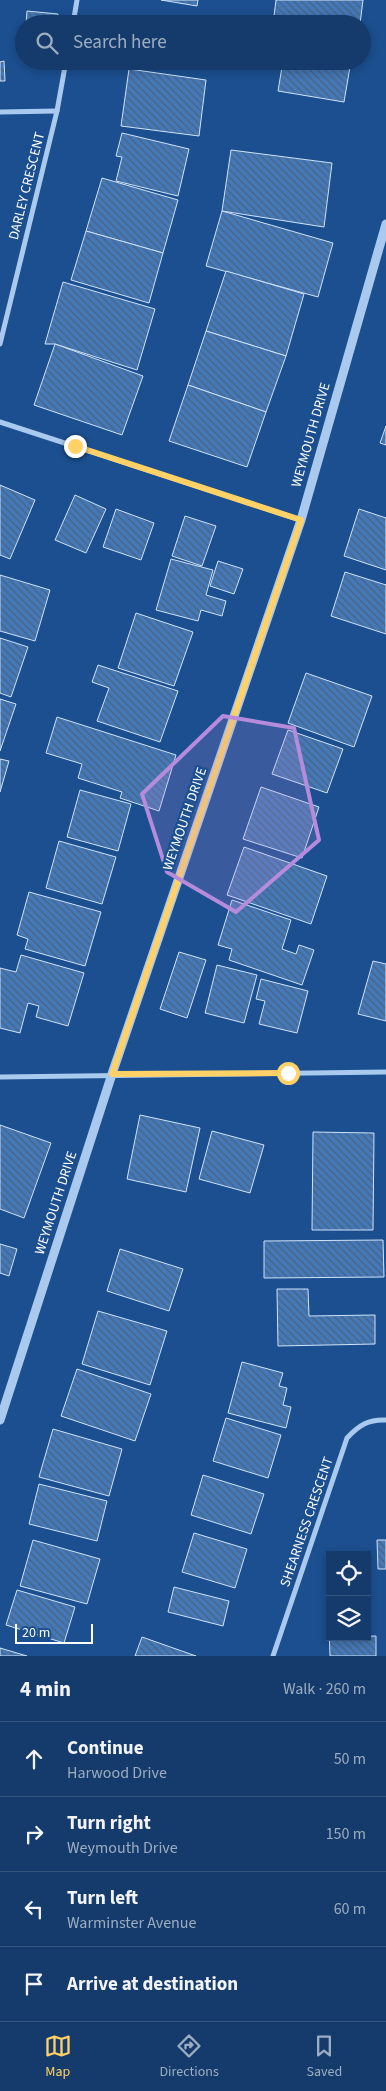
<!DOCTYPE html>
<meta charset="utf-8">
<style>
:root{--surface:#143b6b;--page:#1d4271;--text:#f1f3f6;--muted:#9dadc1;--line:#33557e;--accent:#ffd166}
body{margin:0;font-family:"Source Sans 3",sans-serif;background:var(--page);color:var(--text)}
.controls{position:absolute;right:15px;bottom:15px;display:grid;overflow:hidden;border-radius:0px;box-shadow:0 2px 8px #0003}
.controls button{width:45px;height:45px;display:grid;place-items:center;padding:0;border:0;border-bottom:1px solid var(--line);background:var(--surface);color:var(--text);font:25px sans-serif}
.scale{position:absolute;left:15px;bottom:12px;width:78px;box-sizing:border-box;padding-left:5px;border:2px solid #fff;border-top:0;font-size:14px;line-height:18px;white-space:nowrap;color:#fff;-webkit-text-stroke:4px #1b4f8f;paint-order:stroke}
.stop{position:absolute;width:15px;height:15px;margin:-11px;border:4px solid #ffd166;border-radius:50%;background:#fff}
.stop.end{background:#ffd166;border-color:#fff;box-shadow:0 1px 5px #0008}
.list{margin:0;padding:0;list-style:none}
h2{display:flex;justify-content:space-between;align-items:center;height:65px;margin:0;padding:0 20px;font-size:21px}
h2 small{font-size:16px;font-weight:400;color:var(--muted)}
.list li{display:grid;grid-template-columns:32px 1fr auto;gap:15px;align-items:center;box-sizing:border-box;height:75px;padding:0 20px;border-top:1px solid var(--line)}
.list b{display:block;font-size:19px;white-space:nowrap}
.list p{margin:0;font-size:16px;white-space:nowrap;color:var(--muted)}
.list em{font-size:16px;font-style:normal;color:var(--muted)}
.icon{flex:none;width:28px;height:28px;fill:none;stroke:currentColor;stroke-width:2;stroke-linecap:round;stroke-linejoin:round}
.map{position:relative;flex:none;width:386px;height:1656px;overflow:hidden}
.search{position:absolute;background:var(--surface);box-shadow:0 2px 8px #0003;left:15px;right:15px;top:15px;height:55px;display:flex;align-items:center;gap:12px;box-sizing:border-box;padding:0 18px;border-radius:28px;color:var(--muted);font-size:19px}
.sheet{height:365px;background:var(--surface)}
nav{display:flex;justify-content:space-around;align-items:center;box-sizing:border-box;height:70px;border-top:1px solid var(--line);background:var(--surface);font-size:14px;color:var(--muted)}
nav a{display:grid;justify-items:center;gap:2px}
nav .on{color:var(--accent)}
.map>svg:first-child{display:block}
</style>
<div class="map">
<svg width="386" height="1656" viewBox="0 0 386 1656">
<defs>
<pattern id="building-back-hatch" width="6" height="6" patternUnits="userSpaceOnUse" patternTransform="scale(1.25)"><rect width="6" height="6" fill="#4478b7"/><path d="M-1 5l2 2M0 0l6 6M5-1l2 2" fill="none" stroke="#486282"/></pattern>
</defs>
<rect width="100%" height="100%" fill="#1b4f8f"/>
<!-- building -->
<g fill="url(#building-back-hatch)" stroke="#cfe3fa">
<polygon points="161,0 198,0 197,6"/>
<polygon points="276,0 363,0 360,24 273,24"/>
<polygon points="27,11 58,14 57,24 26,24"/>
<polygon points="4,61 5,81 0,81 0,62"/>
<polygon points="283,61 351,61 344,102 278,91"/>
<polygon points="129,69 206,80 199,136 121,126"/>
<polygon points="122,133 189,149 178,196 116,181 122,157 116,156"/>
<polygon points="231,150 332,163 324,227 222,211"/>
<polygon points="102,178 178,200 163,253 86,231"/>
<polygon points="222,211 333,243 318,297 206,266"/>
<polygon points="86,231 163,253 149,303 71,280"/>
<polygon points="226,271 304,294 286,356 206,331"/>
<polygon points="63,282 155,309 137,370 55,344 45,344"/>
<polygon points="206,331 286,356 266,412 188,385"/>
<polygon points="55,344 143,376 122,435 34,405"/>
<polygon points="188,385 266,412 247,467 169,441"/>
<polygon points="386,426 386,445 380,443"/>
<polygon points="0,485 35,500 10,559 0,555"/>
<polygon points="75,495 106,509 86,553 55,540"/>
<polygon points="116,509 154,523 141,560 103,547"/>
<polygon points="359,509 386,518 386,570 344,556"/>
<polygon points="185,516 216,526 202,566 172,556"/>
<polygon points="171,559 213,570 206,595 226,601 222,616 201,610 198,621 156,610"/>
<polygon points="218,561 243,569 234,594 210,586"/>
<polygon points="345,572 386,585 386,634 331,616"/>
<polygon points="0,575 50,590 35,641 0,631"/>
<polygon points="136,613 193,632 174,686 118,668"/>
<polygon points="0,638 28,647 11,697 0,693"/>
<polygon points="98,665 178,691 160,742 97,721 109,688 92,682"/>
<polygon points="306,673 372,696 354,747 288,723"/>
<polygon points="0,699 16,704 0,751"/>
<polygon points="57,717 176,755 159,811 120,798 122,792 78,778 82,764 46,753"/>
<polygon points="288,730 343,749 327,793 272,774"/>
<polygon points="0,759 9,761 0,792"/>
<polygon points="261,787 319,807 302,858 243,839"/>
<polygon points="80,790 131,804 118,851 67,837"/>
<polygon points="59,841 116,857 102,904 46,888"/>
<polygon points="244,847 327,876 311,924 227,895"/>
<polygon points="29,892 101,912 85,966 25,949 28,939 17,935"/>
<polygon points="232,900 291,920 282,949 296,954 299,945 314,950 302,985 229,960 232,949 218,945"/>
<polygon points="179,952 206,960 187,1018 160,1009"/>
<polygon points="21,955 84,973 68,1026 36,1017 39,1006 28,1003 20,1033 0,1028 0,968 16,972"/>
<polygon points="373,961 386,964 386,1021 358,1014"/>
<polygon points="217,965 257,975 244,1023 205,1013"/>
<polygon points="261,979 308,991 297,1033 259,1024 265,1001 256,999"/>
<polygon points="140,1115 200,1128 186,1192 127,1179"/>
<polygon points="0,1125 51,1143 24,1218 0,1209"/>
<polygon points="212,1131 264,1145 250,1193 199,1179"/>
<polygon points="313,1132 374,1133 373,1230 312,1230"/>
<polygon points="383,1240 384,1277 264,1278 264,1241"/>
<polygon points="0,1244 17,1249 9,1276 0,1273"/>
<polygon points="120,1249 183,1269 169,1311 107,1291"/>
<polygon points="277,1289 308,1289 309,1316 375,1315 375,1344 278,1346"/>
<polygon points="98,1311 167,1331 150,1385 82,1364"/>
<polygon points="242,1362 283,1373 279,1386 287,1388 283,1405 291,1407 286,1428 228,1413"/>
<polygon points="77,1369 151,1394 135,1441 61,1416"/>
<polygon points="226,1418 281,1435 268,1478 213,1461"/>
<polygon points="53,1429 122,1449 109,1496 39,1477"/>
<polygon points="203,1475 264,1494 251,1534 191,1515"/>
<polygon points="39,1484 107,1501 97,1541 29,1524"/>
<polygon points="194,1533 247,1549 235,1588 182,1572"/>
<polygon points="33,1540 100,1559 87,1604 20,1586"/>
<polygon points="377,1540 386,1540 386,1569 378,1569"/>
<polygon points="174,1587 229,1601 223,1626 168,1612"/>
<polygon points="17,1590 75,1607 64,1643 6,1625"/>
<polygon points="329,1629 330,1637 376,1636 376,1656 330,1656"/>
<polygon points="142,1637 196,1656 135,1656"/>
<polygon points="0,1648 27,1656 0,1656"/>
</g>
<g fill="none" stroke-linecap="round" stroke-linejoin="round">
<!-- minor -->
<g stroke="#a9c9ee" stroke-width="5">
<polyline points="73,24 77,0"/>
<polyline points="0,112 57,111"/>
<polyline points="0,344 57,111 66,61"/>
<polyline points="0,422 301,520"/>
<polyline points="0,1077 386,1072"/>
<path d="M273,1656L347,1438C359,1425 369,1419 386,1420"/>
</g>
<!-- tertiary -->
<polyline stroke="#a9c9ee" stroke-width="9" points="0,1420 112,1074 301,520 386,224"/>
</g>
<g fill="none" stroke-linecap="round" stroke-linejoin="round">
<!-- route -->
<polyline stroke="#ffd166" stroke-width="6" points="75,446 301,520 112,1074 288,1073"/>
</g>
<!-- marked area -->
<path fill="#b68bdc" fill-opacity="0.2" stroke="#b68bdc" stroke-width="4" stroke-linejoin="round" d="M223,716L294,728L319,840L236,912L167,872L142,794Z"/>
<g text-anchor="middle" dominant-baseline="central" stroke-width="4.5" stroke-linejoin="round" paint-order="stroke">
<!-- street labels -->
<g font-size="14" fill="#fff" stroke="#1b4f8f">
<text transform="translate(27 186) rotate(-76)">DARLEY CRESCENT</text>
<text transform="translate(311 435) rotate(-74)">WEYMOUTH DRIVE</text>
<text transform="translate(185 819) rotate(-71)">WEYMOUTH DRIVE</text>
<text transform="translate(56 1203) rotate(-72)">WEYMOUTH DRIVE</text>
<text transform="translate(307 1522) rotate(-71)">SHEARNESS CRESCENT</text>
</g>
</g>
</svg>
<div class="controls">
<button><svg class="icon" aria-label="locate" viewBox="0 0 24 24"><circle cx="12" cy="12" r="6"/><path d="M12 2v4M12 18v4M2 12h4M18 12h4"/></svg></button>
<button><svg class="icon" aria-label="layers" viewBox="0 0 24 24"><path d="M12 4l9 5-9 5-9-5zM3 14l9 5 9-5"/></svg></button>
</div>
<div class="scale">20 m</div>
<div class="stop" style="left:288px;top:1073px"></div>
<div class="stop end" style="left:75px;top:446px"></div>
<div class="search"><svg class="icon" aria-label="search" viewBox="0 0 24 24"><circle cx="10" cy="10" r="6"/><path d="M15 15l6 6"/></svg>Search here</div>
</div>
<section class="sheet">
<h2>4 min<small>Walk · 260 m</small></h2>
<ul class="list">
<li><svg class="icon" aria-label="ahead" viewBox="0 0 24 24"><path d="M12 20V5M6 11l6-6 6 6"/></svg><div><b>Continue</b><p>Harwood Drive</p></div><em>50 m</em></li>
<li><svg class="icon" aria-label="right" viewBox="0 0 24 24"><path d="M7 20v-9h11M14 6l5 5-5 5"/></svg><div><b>Turn right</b><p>Weymouth Drive</p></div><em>150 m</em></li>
<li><svg class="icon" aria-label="left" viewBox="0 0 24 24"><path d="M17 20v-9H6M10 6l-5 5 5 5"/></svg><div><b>Turn left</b><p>Warminster Avenue</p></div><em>60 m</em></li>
<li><svg class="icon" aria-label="arrive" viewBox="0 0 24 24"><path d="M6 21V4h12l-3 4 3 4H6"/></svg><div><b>Arrive at destination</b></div></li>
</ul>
</section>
<nav>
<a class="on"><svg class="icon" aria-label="map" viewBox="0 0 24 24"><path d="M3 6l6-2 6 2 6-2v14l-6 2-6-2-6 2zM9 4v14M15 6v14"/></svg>Map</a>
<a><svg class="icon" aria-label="directions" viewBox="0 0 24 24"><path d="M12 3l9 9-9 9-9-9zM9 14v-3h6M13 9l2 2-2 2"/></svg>Directions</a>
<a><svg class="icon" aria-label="saved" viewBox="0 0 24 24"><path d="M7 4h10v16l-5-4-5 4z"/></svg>Saved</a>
</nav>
